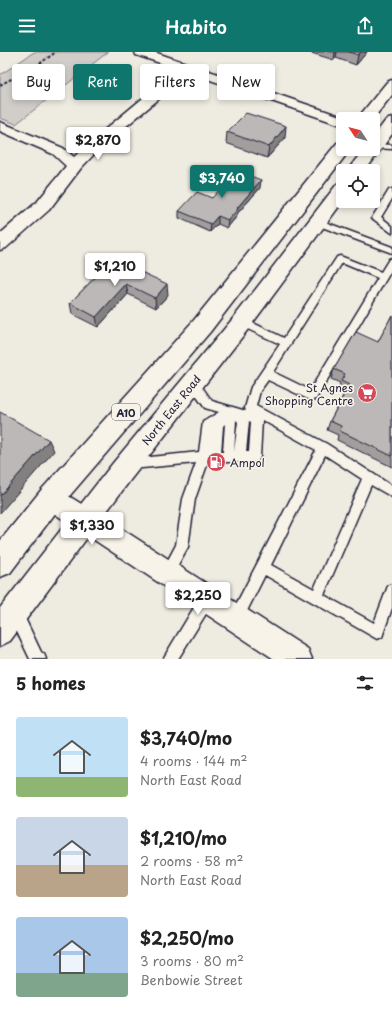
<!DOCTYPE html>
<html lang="en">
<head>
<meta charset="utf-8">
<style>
  body { margin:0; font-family:"Playpen Sans",sans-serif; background:#f2f2f2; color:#222; height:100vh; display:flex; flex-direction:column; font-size:15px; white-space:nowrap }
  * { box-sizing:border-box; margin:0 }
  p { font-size:13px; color:#767676 }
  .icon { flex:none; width:22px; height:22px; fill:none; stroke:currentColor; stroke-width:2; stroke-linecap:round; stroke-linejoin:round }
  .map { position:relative; height:607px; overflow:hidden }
  .side { display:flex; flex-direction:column; background:#fff; flex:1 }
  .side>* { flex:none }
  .banner { position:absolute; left:12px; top:12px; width:368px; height:36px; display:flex; gap:8px }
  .needle { width:26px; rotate:306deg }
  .controls { position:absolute; left:336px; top:60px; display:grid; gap:8px }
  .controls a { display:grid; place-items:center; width:44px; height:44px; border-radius:4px; background:#fff; box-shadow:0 2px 6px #0003; font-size:20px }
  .price { position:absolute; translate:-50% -34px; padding:0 9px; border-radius:4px; background:#fff; color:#222; font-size:13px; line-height:26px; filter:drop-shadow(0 1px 2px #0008) }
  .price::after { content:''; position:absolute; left:50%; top:24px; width:12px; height:9px; margin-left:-6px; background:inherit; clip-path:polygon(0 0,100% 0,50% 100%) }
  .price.selected { background:#0f766e; color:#fff }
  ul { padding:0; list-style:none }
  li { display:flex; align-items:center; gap:12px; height:100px; padding:0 16px }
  li span { display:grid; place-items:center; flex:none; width:112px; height:80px; border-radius:4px; color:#555 }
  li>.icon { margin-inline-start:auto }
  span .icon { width:48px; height:48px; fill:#fffc; stroke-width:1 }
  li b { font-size:17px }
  h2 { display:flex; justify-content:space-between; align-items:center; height:48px; padding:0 16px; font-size:17px }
  .pill { padding:0 14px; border-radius:4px; background:#fff; box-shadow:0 2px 6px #0003; font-size:14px; line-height:36px }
  .pill.selected { background:#0f766e; color:#fff }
  header { display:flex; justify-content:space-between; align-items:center; height:52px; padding:0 16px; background:#0f766e; color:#fff; font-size:18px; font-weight:600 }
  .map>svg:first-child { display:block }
  .green { fill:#d1cdc9; stroke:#7a7882 }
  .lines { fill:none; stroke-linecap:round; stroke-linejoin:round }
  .service-casing { stroke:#22223b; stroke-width:3 }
  .minor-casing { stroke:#22223b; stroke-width:3 }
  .primary-casing { stroke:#22223b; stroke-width:3 }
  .path { stroke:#22223b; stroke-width:2; stroke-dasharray:3 2; stroke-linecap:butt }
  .service { fill:#f7f3e8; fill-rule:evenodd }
  .minor { fill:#f7f3e8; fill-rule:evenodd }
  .primary { fill:#f7f3e8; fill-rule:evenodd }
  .wall { fill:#a19e9d; stroke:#22223b }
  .shaded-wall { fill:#838180; stroke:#22223b }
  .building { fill:#bbb8b7; stroke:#22223b }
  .labels { text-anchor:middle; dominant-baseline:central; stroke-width:3.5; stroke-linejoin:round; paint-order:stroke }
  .shield { fill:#f7f3e8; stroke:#62616f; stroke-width:1 }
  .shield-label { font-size:10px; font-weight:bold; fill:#22223b }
  .poi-label { font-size:11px; fill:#22223b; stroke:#f7f3e8; text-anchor:end }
  .street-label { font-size:11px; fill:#22223b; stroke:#f7f3e8 }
</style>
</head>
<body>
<header><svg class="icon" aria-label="menu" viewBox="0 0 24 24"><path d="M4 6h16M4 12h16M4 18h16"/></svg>Habito<svg class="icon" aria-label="share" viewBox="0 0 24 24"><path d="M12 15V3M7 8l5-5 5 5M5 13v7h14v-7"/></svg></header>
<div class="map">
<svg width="392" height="607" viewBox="0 0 392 607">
  <rect width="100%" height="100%" fill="#eeebe1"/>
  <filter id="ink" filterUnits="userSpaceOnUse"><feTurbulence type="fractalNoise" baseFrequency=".025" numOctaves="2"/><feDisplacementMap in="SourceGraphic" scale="8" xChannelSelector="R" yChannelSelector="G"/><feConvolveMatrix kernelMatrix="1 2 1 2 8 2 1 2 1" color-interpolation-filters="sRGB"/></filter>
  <g filter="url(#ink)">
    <path class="green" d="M34,0h74l-92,72 -16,-6v-43z"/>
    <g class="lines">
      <defs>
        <path id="service" d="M373,92l19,1v4l-19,-1z
          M392,137v10l-11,18 11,9v7l-20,-15 17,-28z
          M317,167l75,28v6l-78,-29 -1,-2z
          M340,204l41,16 8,-13 3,-1v11l-76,130 -4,1 -4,-1 -40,-19 -8,11 -4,15 71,38 65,42v11l-21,-12 -47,110 50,28 14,-37 4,-2v24l-10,29 -5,2 -112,-64 -24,48 -5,2 -5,-2 -2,-5 87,-168 -54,-30 -2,37 -2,4 -4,1h-46l-13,37 -7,48 -17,30 -4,2 -4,-2 -2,-4 15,-28 7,-46 13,-36 -65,6 -4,-1 -2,-4 2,-4 4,-1 68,-7 4,-30 16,-10 -14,-4 -16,-22 -1,-3 1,-3 4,-1 4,1 15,21 34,10 -1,-3 6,-21 29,-43 -41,-19 -2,-3 2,-3h6l39,19 53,-81zM342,211l36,15 -68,112 -37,-18zM236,368l2,2 -4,30zM249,369l2,1 -2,30h-3zM225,372l-2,28h-2l2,-26zM325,403l37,24 -48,110 -43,-24z
          M207,541l5,1 1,5 -1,5 -34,55h-15l39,-65z
          M16,556l5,2 20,42 3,2 2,5h-16l-21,-44 2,-5z"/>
        <path id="minor" d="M135,0h19l195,67h-6v6l-5,-1 -148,-51 -90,75 -19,20 -32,42 -43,38 -6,2v-16l37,-32 29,-36 -13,-12 -53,-23v-9l63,26 11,9 16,-15 88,-73 -42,-14z
          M51,435l8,3 69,43 180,116 4,10h-38l-231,-153 -4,-8 4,-8z"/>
        <path id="primary" d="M392,28v15l-19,24h-16l30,-37z
          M392,66v16l-27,37h-18l17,-22h9v-12l13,-17z
          M343,90v7h7l-1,2 -139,181 -150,175 -50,66 -10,4v-36l42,-52 152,-169 143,-177z
          M343,130v19l-94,127 -118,151 -121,162 -10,5v-38l113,-145 122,-147 102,-132z"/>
      </defs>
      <use href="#service" class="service-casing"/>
      <use href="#minor" class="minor-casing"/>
      <use href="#primary" class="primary-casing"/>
      <path class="path" d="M0,33l39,-21 17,-12"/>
      <use href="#service" class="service"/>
      <use href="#minor" class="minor"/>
      <use href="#primary" class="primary"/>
    </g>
    <path class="wall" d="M299,0h68l-11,13 -20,-7 -2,2 -26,-8z
      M227,80l58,6 -18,20 -41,-15z
      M260,136l-23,26v2l-10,12 -9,-4 -8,8 -31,-14v-7l33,-13z
      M113,207l55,36 -12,13 -28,-14 -30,33 -26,-13 -2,-11z
      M392,263v152l-55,-27 1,-5 -11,-5 3,-9 14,-27 -6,-3 2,-8 -9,-4 3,-10 44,-27z"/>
    <path class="shaded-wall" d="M335,0h2l-1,6 -2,2z
      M361,0h6l-11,13 2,-10z
      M286,74l-1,12 -18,20 2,-11z
      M261,128l-1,8 -23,26v2l-10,12 1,-8 9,-12z
      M218,164v8l-8,8 1,-8z
      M126,232l2,10 -30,33 -2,-10z
      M167,232l1,11 -12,13 -1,-10z
      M49,388l5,11 -54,62v-17z"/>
    <path class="building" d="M349,0h12l-3,3z
      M246,61l40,13 -17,21 -42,-15z
      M237,119l24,9 -24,28 1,1 -10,11 -10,-4 -7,8 -32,-13 18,-19 15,6z
      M113,207l54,25 -12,14 -29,-14 -30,33 -26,-14z
      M392,263v141l-52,-25 1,-5 -11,-5 19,-36 -8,-4 4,-7 -11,-5 22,-37 22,10z
      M0,360l49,28 -49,56z"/>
  </g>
  <defs>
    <symbol id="supermarket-disc" viewBox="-11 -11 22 22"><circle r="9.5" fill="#d1495b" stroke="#f7f3e8"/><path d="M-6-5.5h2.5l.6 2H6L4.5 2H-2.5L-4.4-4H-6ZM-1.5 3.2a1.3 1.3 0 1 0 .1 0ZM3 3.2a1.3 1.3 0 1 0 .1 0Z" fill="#fff"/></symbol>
    <symbol id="fuel-disc" viewBox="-11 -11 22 22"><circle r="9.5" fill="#d1495b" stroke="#f7f3e8"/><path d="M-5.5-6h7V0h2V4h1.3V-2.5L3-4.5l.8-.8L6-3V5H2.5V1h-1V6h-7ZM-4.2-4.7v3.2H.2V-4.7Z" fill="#fff"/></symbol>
  </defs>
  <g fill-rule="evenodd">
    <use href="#supermarket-disc" x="356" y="330" width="22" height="22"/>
    <use href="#fuel-disc" x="205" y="399" width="22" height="22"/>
  </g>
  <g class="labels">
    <rect class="shield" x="112" y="352" width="28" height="16" rx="3"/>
    <g class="shield-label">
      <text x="126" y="360">A10</text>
    </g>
    <g class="poi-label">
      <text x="353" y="335">St Agnes<tspan x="353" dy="13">Shopping Centre</tspan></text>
      <text x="230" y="410" text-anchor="start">Ampol</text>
    </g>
    <g class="street-label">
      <text transform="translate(171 358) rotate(-51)">North East Road</text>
    </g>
  </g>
</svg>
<div class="controls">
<a><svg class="needle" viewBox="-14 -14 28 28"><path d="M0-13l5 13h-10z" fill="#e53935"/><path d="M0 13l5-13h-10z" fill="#767676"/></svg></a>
<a><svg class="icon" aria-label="locate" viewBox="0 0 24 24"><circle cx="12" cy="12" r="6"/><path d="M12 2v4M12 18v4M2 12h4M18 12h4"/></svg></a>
</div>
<b class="price" style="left:98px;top:109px">$2,870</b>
<b class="price selected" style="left:222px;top:147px">$3,740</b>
<b class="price" style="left:115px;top:235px">$1,210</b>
<b class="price" style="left:92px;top:494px">$1,330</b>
<b class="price" style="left:198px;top:564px">$2,250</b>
<div class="banner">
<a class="pill">Buy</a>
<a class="pill selected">Rent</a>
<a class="pill">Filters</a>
<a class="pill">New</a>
</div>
</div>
<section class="side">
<h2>5 homes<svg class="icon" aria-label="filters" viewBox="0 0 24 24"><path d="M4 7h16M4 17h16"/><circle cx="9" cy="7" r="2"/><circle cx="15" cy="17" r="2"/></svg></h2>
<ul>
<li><span style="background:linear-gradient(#bfe0f5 75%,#8fb573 0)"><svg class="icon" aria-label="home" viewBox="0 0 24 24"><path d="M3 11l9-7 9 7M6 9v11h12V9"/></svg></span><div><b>$3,740/mo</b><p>4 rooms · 144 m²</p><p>North East Road</p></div></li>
<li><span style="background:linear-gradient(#c9d6e8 60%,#b9a48a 0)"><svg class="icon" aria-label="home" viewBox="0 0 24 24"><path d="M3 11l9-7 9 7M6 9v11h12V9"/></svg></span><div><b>$1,210/mo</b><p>2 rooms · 58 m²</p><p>North East Road</p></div></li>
<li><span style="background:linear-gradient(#a9c7e8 70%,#7fa58c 0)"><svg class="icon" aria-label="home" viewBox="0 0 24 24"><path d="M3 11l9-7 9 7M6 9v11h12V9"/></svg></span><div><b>$2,250/mo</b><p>3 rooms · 80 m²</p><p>Benbowie Street</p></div></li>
</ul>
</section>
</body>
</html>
